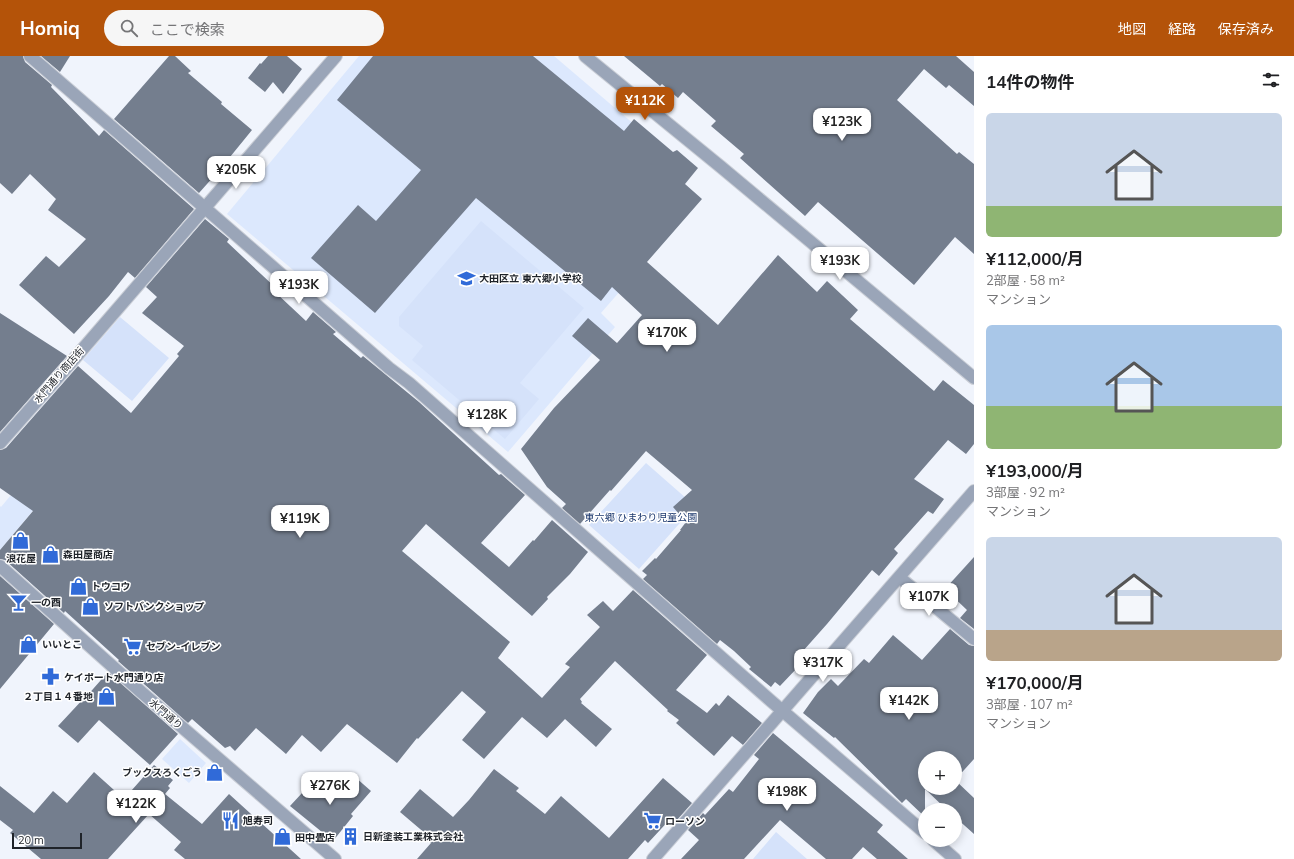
<!DOCTYPE html>
<html lang="ja">
<head>
<meta charset="utf-8">
<style>
  body { margin:0; font-family:Mulish,"Noto Sans JP",sans-serif; background:#f6f6f6; color:#202124; height:100vh; display:flex; flex-direction:column; font-size:15px; white-space:nowrap }
  * { box-sizing:border-box; margin:0 }
  p { font-size:13px; color:#757577 }
  .icon { flex:none; width:22px; height:22px; fill:none; stroke:currentColor; stroke-width:2; stroke-linecap:round; stroke-linejoin:round }
  .map { position:relative; flex:1; overflow:hidden }
  .details { display:flex; flex-direction:column; background:#fff; width:320px }
  .details>* { flex:none }
  .fabs { position:absolute; left:918px; top:695px; display:grid; gap:8px }
  .fabs a { display:grid; place-items:center; width:44px; height:44px; border-radius:50%; background:#fff; box-shadow:0 2px 10px #0003; font-size:20px }
  .scale { position:absolute; left:12px; bottom:10px; width:70px; box-sizing:border-box; padding-left:4px; border:2px solid #1f2329; border-top:0; font-size:11px; line-height:14px; white-space:nowrap; color:#1f2329; -webkit-text-stroke:3px #fff; paint-order:stroke }
  .price { position:absolute; translate:-50% -34px; padding:0 9px; border-radius:8px; background:#fff; color:#222; font-size:13px; line-height:26px; filter:drop-shadow(0 1px 2px #0008) }
  .price::after { content:''; position:absolute; left:50%; top:24px; width:12px; height:9px; margin-left:-6px; background:inherit; clip-path:polygon(0 0,100% 0,50% 100%) }
  .price.active { background:#b45309; color:#fff }
  ul { padding:0; list-style:none }
  li { display:grid; align-content:center; gap:8px; height:212px; padding:0 12px }
  li span { display:grid; place-items:center; height:124px; border-radius:6px; color:#555 }
  li>.icon { margin-inline-start:auto }
  span .icon { width:72px; height:72px; fill:#fffc; stroke-width:1 }
  li b { font-size:17px }
  h2 { display:flex; justify-content:space-between; align-items:center; height:48px; padding:0 12px; font-size:17px }
  header { display:flex; align-items:center; gap:24px; box-sizing:border-box; height:56px; padding:0 20px; background:#b45309; color:#fff }
  header strong { font-size:19px }
  nav { display:flex; gap:22px; margin-inline-start:auto; font-size:14px }
  .search { width:280px; height:36px; background:#f6f6f6; display:flex; align-items:center; gap:10px; box-sizing:border-box; padding:0 14px; border-radius:22px; color:#757577; font-size:15px }
  main { display:flex; flex:1; min-height:0 }
  .map>svg:first-child { display:block }
  .built { fill:#dce8fd }
  .green { fill:#d5e2fa }
  .building { fill:#747e8e; fill-rule:evenodd }
  .lines { fill:none; stroke-linecap:round; stroke-linejoin:round }
  .street-casing { stroke:#caced6; stroke-width:14 }
  .street { stroke:#9aa5b8; stroke-width:12 }
  .labels { text-anchor:middle; dominant-baseline:central; stroke-width:3; stroke-linejoin:round; paint-order:stroke }
  .poi-label { font-size:10px; font-weight:bold; fill:#1f2329; stroke:#fff; text-anchor:start }
  .street-label { font-size:10px; fill:#1f2329; stroke:#fff }
  .park-label { font-size:10px; fill:#1d396e; stroke:#fff }
</style>
</head>
<body>
<header>
<strong>Homiq</strong>
<div class="search"><svg class="icon" aria-label="search" viewBox="0 0 24 24"><circle cx="10" cy="10" r="6"/><path d="M15 15l6 6"/></svg>ここで検索</div>
<nav><a>地図</a><a>経路</a><a>保存済み</a></nav>
</header>
<main>
<div class="map">
<svg width="974" height="803" viewBox="0 0 974 803">
  <rect width="100%" height="100%" fill="#f0f4fc"/>
  <path class="built" d="M359,0h195l81,69 27,118 -61,70 14,14 -107,125 -281,-238z
    M16,433l20,18 -36,43v-44l1,1z
    M180,683l26,24 -17,20 -27,-24z"/>
  <path class="green" d="M481,165l103,87 -64,75 19,16 -34,40 -93,-79 11,-14 -24,-20v-9z
    M120,261l49,41 -37,43 -49,-41z
    M646,407l49,43 -56,63 -50,-44z
    M776,776l31,27h-54z"/>
  <path class="building" d="M0,0h23l2,6 27,23 -1,2 48,49 5,-6 90,79 -59,69 -7,-6 -19,24 -35,38 -55,-49 27,-29 13,11 27,-28 -38,-29 8,-11 -26,-25 -18,20 -12,-11z
    M41,0h29l-10,16z
    M169,0h6l16,15 -3,2 34,29 -1,2 31,26 -22,27h1l-32,36 -85,-74z
    M268,0h19l15,13 -19,25 -10,-12 -8,10 -17,-14 12,-15 1,1z
    M373,0h160l91,75 10,-12 39,33 4,-2 21,18 -13,16 17,15 -55,63 71,63 60,-70 39,37 10,-11 31,29 -8,9 84,72 9,-11 31,25v39l-8,10 -18,-14 -34,39 30,20 -11,15 -5,-3 -34,38 4,4 -19,23 -7,-6 -45,54 -24,27 2,2 -10,11 3,3 -18,19 -5,-4 -4,5 -22,-18 2,-2 -17,-16 -14,-11 -3,4 -74,-65 4,-4 -5,-4 13,-13 1,1 25,-29h-1l6,-8 -13,-15 19,-17 -46,-39 -35,40 -1,-1 -30,34 -18,-16 4,-4 -19,-17 -26,-38 33,-41 46,-48 -28,-24 16,-18 29,25 25,-28 -30,-28 -11,14 -125,-103 -101,115 -64,-55 47,-53 18,16 45,-51 -84,-70z
    M624,0h332l18,16v34l-25,-21 -3,3 -22,-19 -27,31 60,54 2,-2 15,12v90l-19,-17 -41,48 -96,-83 -13,14 -65,-58 4,-4 -33,-28 5,-5 -33,-29 -5,6 -16,-14 -2,2z
    M205,163l24,20 -2,3 50,47 -2,3 31,29 7,-9 23,20 -3,2 28,24 2,-2 56,46 80,73 2,-1 24,21 -44,48 28,24 24,-27 1,1 18,-21 36,32 -18,22 -23,23 1,2 -16,17 -106,-92 -24,27 108,91 -12,16 44,40 28,-31 -5,-3 35,-37 -13,-12 16,-14 10,10 20,-21 74,65 -31,35 31,23 9,-10 3,3 9,-11 34,28 -19,22 -11,-9 -18,20 -38,-33 3,-3 -12,-9 1,-1 -53,-49 -35,38 2,3 -1,1 31,26 -16,18 -31,-28 -18,19 -25,-21 -38,42 -22,-19 24,-28 -24,-21 -44,48 -1,-1 -20,25 -50,-39 -26,28 -19,-17 -16,19 -30,-26 -21,23 -5,-5 -5,2 -33,-29 -4,4 -70,-62 1,-1 -54,-49 -1,2 -59,-53 -5,-1v-9l33,-39 -33,-23v-38l6,-2 72,-82 53,47 48,-57 -2,-2 7,-8 -42,-33 15,-16 -11,-10z
    M0,257l67,43 -67,76z
    M974,501v72l-14,-11 7,-8 -22,-21z
    M0,520l54,48 -54,65z
    M950,573l19,16 5,1v113l-19,21 19,18v36l-19,-17v-7h-8l-22,-21v28l-19,-18 -4,4 -67,-66 -1,1 -31,-25 15,-21 13,-13 7,7 26,-27 5,4 24,-28 29,25zM925,702h30v30h-30z
    M108,616l70,62 -28,31 -51,-45 -21,23 -20,-17 27,-29h1z
    M773,677l110,92 -6,7 31,27h-31l-14,-12 -11,12h-26l-46,-39 -36,39h-63l18,-19 -11,-10 15,-17 2,2 24,-26 4,3 26,-33 -5,-4z
    M154,709l19,15 -5,6 2,2 -5,6 37,30 27,-30 72,65h-116l-11,-9 7,-8 -32,-28 -41,45h-67l-31,-26 3,-3 -13,-10v-34l34,27 19,-22 14,12 27,-31 30,27z
    M494,713l25,19 -3,3 29,23 16,-18 48,42 54,-60 29,25 -15,17 -4,-4 -25,27 -3,-3 -17,19h-211l14,-16 -1,-1 3,-2 -33,-28 20,-23 33,28 16,-17z
    M355,721l16,14 -20,23 2,2 -20,25 -43,-35 25,-27 18,17 10,-11 2,2z"/>
  <g class="lines">
    <defs>
      <path id="street" d="M30,0l359,312 20,15 362,318 154,132
        M585,0l136,111 253,211
        M0,387l75,-85 261,-302
        M0,510l140,125 195,168
        M899,521l75,62
        M933,784l22,19
        M653,803l321,-368"/>
    </defs>
    <use href="#street" class="street-casing"/>
    <use href="#street" class="street"/>
  </g>
  <defs>
    <symbol id="school-bare" viewBox="-9 -9 18 18"><path d="M0-5L7-2L0 1L-7-2ZM-4 1L0 2.5L4 1V4Q0 6-4 4Z" fill="#306ad8" stroke="#fff" stroke-width="2.5" paint-order="stroke"/></symbol>
    <symbol id="shop-bare" viewBox="-9 -9 18 18"><path d="M-5-2.5h2.3a2.7 3.5 0 0 1 5.4 0H5L5.5 6h-11ZM-1.5-2.5h3a1.5 2.3 0 0 0-3 0Z" fill="#306ad8" stroke="#fff" stroke-width="2.5" paint-order="stroke"/></symbol>
    <symbol id="bar-bare" viewBox="-9 -9 18 18"><path d="M-6-5H6L.8 .8V4.5H3.5V6h-7V4.5H-.8V.8Z" fill="#306ad8" stroke="#fff" stroke-width="2.5" paint-order="stroke"/></symbol>
    <symbol id="supermarket-bare" viewBox="-9 -9 18 18"><path d="M-6-5.5h2.5l.6 2H6L4.5 2H-2.5L-4.4-4H-6ZM-1.5 3.2a1.3 1.3 0 1 0 .1 0ZM3 3.2a1.3 1.3 0 1 0 .1 0Z" fill="#306ad8" stroke="#fff" stroke-width="2.5" paint-order="stroke"/></symbol>
    <symbol id="pharmacy-bare" viewBox="-9 -9 18 18"><path d="M-2-6h4v4h4v4h-4v4h-4v-4h-4v-4h4Z" fill="#306ad8" stroke="#fff" stroke-width="2.5" paint-order="stroke"/></symbol>
    <symbol id="restaurant-bare" viewBox="-9 -9 18 18"><path d="M-5-6h1v4h1v-4h1v4h1v-4h1v5L-1.5 .5V6h-2V.5L-5-1ZM5-6V6H3V1.5H1.5Q1.5-4 5-6Z" fill="#306ad8" stroke="#fff" stroke-width="2.5" paint-order="stroke"/></symbol>
    <symbol id="building-bare" viewBox="-9 -9 18 18"><path d="M-4-6H4V6H1V3H-1V6H-4ZM-2.5-4.3h1.7v1.8h-1.7ZM.8-4.3h1.7v1.8H.8ZM-2.5-1h1.7V.8h-1.7ZM.8-1h1.7V.8H.8Z" fill="#306ad8" stroke="#fff" stroke-width="2.5" paint-order="stroke"/></symbol>
  </defs>
  <g fill-rule="evenodd">
    <use href="#school-bare" x="454" y="210" width="25" height="25"/>
    <use href="#shop-bare" x="8" y="472" width="25" height="25"/>
    <use href="#shop-bare" x="38" y="486" width="25" height="25"/>
    <use href="#shop-bare" x="66" y="518" width="25" height="25"/>
    <use href="#bar-bare" x="6" y="534" width="25" height="25"/>
    <use href="#shop-bare" x="78" y="538" width="25" height="25"/>
    <use href="#shop-bare" x="16" y="576" width="25" height="25"/>
    <use href="#supermarket-bare" x="120" y="578" width="25" height="25"/>
    <use href="#pharmacy-bare" x="38" y="608" width="25" height="25"/>
    <use href="#shop-bare" x="94" y="628" width="25" height="25"/>
    <use href="#shop-bare" x="202" y="704" width="25" height="25"/>
    <use href="#restaurant-bare" x="218" y="752" width="25" height="25"/>
    <use href="#supermarket-bare" x="640" y="752" width="25" height="25"/>
    <use href="#building-bare" x="338" y="768" width="25" height="25"/>
    <use href="#shop-bare" x="270" y="768" width="25" height="25"/>
  </g>
  <g class="labels">
    <g class="poi-label">
      <text x="479" y="222">大田区立 東六郷小学校</text>
      <text x="63" y="498">森田屋商店</text>
      <text x="21" y="502" text-anchor="middle">浪花屋</text>
      <text x="91" y="530">トウコウ</text>
      <text x="31" y="546">一の酉</text>
      <text x="104" y="550">ソフトバンクショップ</text>
      <text x="42" y="588">いいとこ</text>
      <text x="146" y="590">セブン-イレブン</text>
      <text x="64" y="621">ケイポート水門通り店</text>
      <text x="93" y="640" text-anchor="end">２丁目１４番地</text>
      <text x="202" y="716" text-anchor="end">ブックスろくごう</text>
      <text x="243" y="764">旭寿司</text>
      <text x="665" y="765">ローソン</text>
      <text x="363" y="780">日新塗装工業株式会社</text>
      <text x="295" y="781">田中畳店</text>
    </g>
    <g class="street-label">
      <text transform="translate(59 319) rotate(-49)">水門通り商店街</text>
      <text transform="translate(166 658) rotate(41)">水門通り</text>
    </g>
    <g class="park-label">
      <text x="641" y="461">東六郷 ひまわり児童公園</text>
    </g>
  </g>
</svg>
<div class="fabs">
<a>+</a>
<a>−</a>
</div>
<div class="scale">20 m</div>
<b class="price active" style="left:645px;top:65px">¥112K</b>
<b class="price" style="left:842px;top:86px">¥123K</b>
<b class="price" style="left:236px;top:134px">¥205K</b>
<b class="price" style="left:840px;top:225px">¥193K</b>
<b class="price" style="left:299px;top:249px">¥193K</b>
<b class="price" style="left:667px;top:297px">¥170K</b>
<b class="price" style="left:487px;top:379px">¥128K</b>
<b class="price" style="left:300px;top:483px">¥119K</b>
<b class="price" style="left:929px;top:561px">¥107K</b>
<b class="price" style="left:823px;top:627px">¥317K</b>
<b class="price" style="left:909px;top:665px">¥142K</b>
<b class="price" style="left:330px;top:750px">¥276K</b>
<b class="price" style="left:787px;top:756px">¥198K</b>
<b class="price" style="left:136px;top:768px">¥122K</b>
</div>
<section class="details">
<h2>14件の物件<svg class="icon" aria-label="filters" viewBox="0 0 24 24"><path d="M4 7h16M4 17h16"/><circle cx="9" cy="7" r="2"/><circle cx="15" cy="17" r="2"/></svg></h2>
<ul>
<li><span style="background:linear-gradient(#c9d6e8 75%,#8fb573 0)"><svg class="icon" aria-label="home" viewBox="0 0 24 24"><path d="M3 11l9-7 9 7M6 9v11h12V9"/></svg></span><div><b>¥112,000/月</b><p>2部屋 · 58 m²</p><p>マンション</p></div></li>
<li><span style="background:linear-gradient(#a9c7e8 65%,#8fb573 0)"><svg class="icon" aria-label="home" viewBox="0 0 24 24"><path d="M3 11l9-7 9 7M6 9v11h12V9"/></svg></span><div><b>¥193,000/月</b><p>3部屋 · 92 m²</p><p>マンション</p></div></li>
<li><span style="background:linear-gradient(#c9d6e8 75%,#b9a48a 0)"><svg class="icon" aria-label="home" viewBox="0 0 24 24"><path d="M3 11l9-7 9 7M6 9v11h12V9"/></svg></span><div><b>¥170,000/月</b><p>3部屋 · 107 m²</p><p>マンション</p></div></li>
</ul>
</section>
</main>
</body>
</html>
